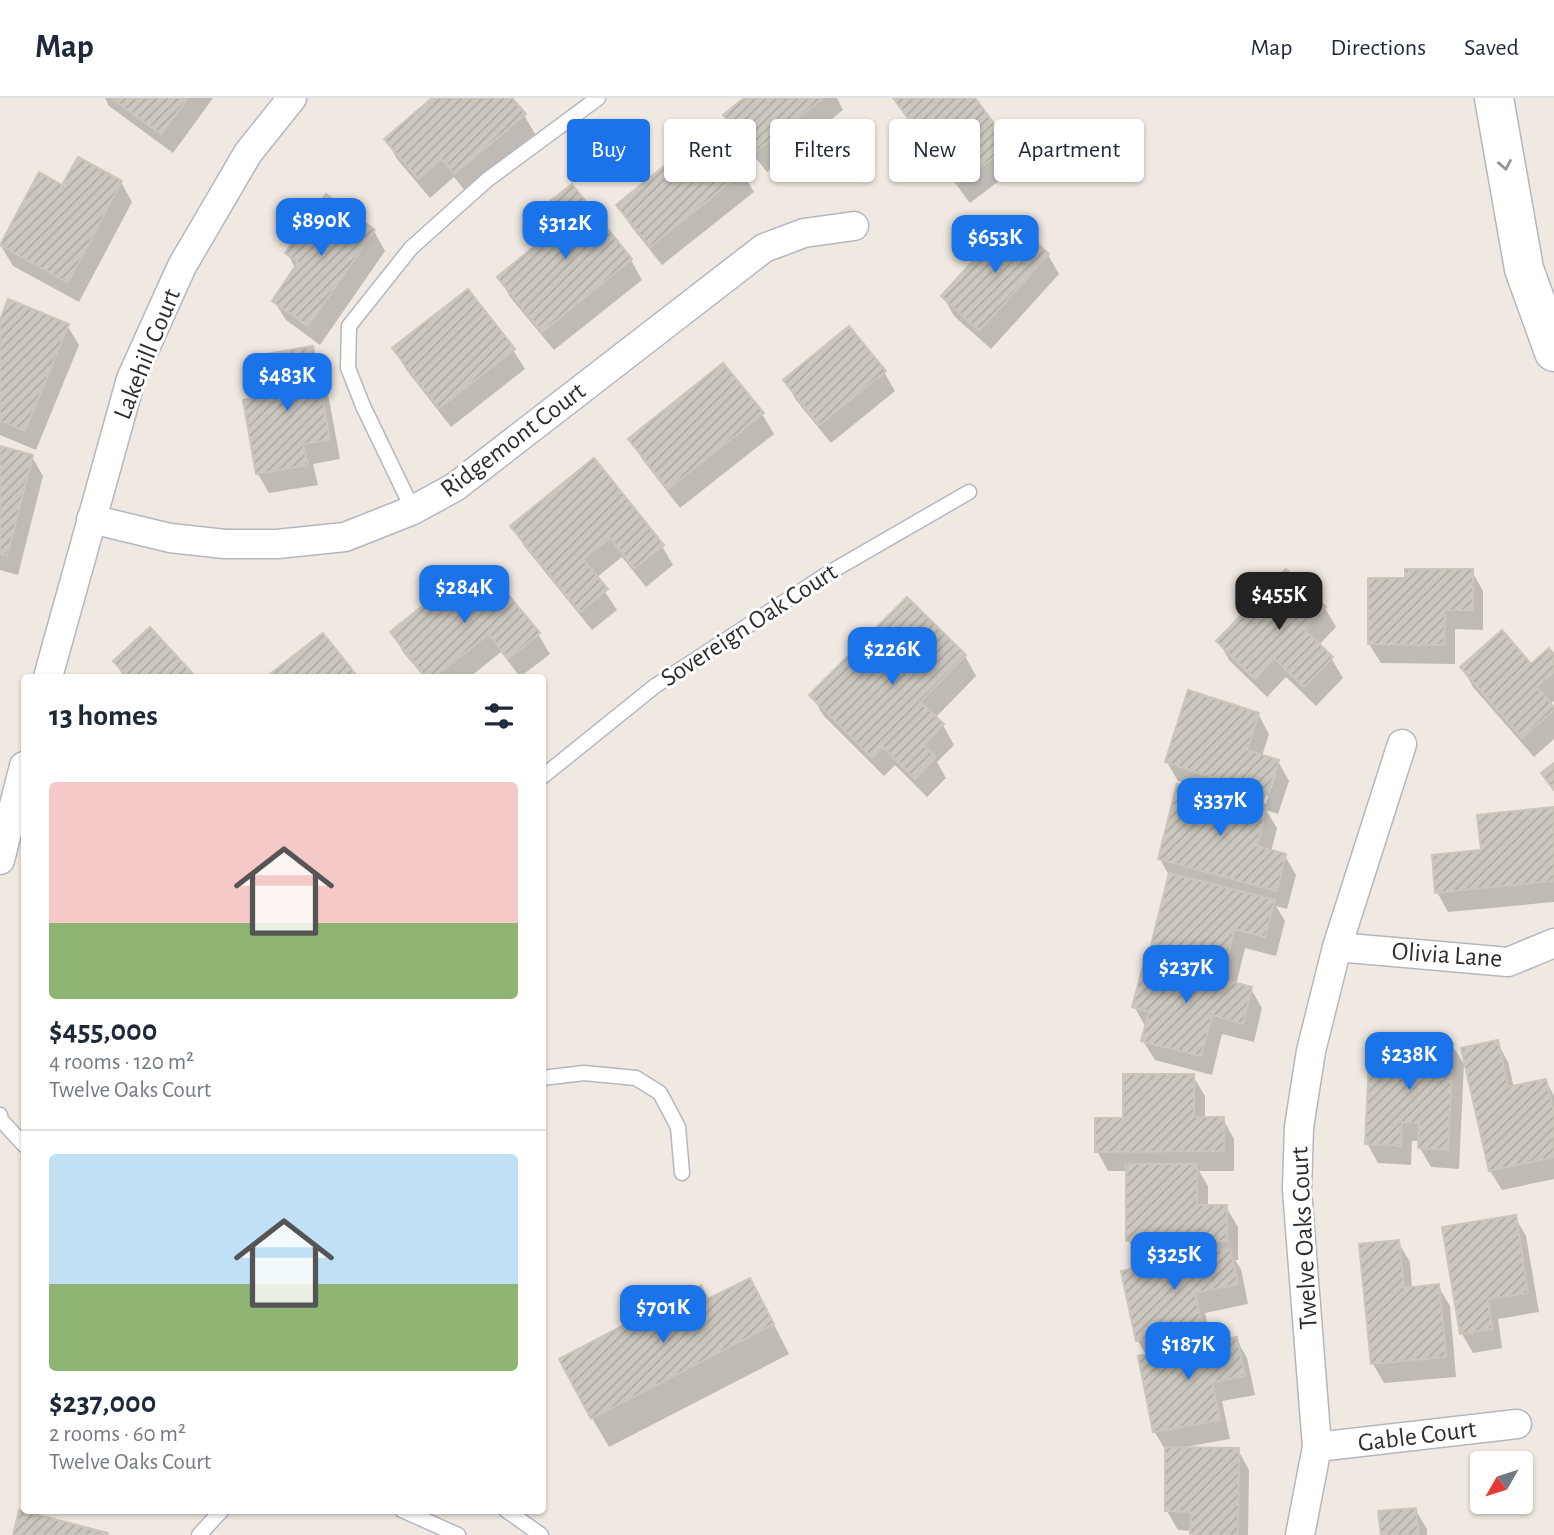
<!DOCTYPE html>
<html lang="en">
<head>
<meta charset="utf-8">
<style>
  body { margin:0; font-family:"Alegreya Sans",sans-serif; background:#f6f6f7; color:#1f2937; height:100vh; display:flex; flex-direction:column; font-size:26px; white-space:nowrap }
  * { box-sizing:border-box; margin:0 }
  p { font-size:23px; color:#747a83 }
  .icon { flex:none; width:38px; height:38px; fill:none; stroke:currentColor; stroke-width:2; stroke-linecap:round; stroke-linejoin:round }
  .map { position:relative; flex:1; overflow:hidden }
  .sheet { position:absolute; left:21px; top:576px; width:525px; height:840px; display:flex; flex-direction:column; background:#fff; border-radius:7px; box-shadow:0 2px 5px #0004 }
  .sheet>* { flex:none }
  .guide { position:absolute; left:567px; top:21px; width:665px; height:63px; display:flex; gap:14px }
  .needle { width:46px; rotate:231deg }
  .fabs { position:absolute; left:1470px; top:1353px; display:grid; gap:14px }
  .fabs a { display:grid; place-items:center; width:63px; height:63px; border-radius:7px; background:#fff; box-shadow:0 2px 5px #0004; font-size:35px }
  .price { position:absolute; translate:-50% -60px; padding:0 16px; border-radius:14px; background:#1a73e8; color:#fff; font-size:23px; line-height:46px; filter:drop-shadow(0 2px 4px #0008) }
  .price::after { content:''; position:absolute; left:50%; top:42px; width:21px; height:16px; margin-left:-10px; background:inherit; clip-path:polygon(0 0,100% 0,50% 100%) }
  .price.on { background:#222; color:#fff }
  ul { padding:0; list-style:none }
  li { display:grid; align-content:center; gap:14px; height:371px; padding:0 28px }
  li+li { border-top:2px solid #e0e1e3 }
  li span { display:grid; place-items:center; height:217px; border-radius:7px; color:#555 }
  li>.icon { margin-inline-start:auto }
  span .icon { width:126px; height:126px; fill:#fffc; stroke-width:1 }
  li b { font-size:30px }
  h2 { display:flex; justify-content:space-between; align-items:center; height:84px; padding:0 28px; font-size:30px }
  .chip { padding:0 24px; border-radius:7px; background:#fff; box-shadow:0 2px 5px #0004; font-size:24px; line-height:63px }
  .chip.on { background:#1a73e8; color:#fff }
  header { display:flex; align-items:center; gap:42px; box-sizing:border-box; height:98px; padding:0 35px; background:#fff; border-bottom:2px solid #e0e1e3 }
  header strong { font-size:33px }
  nav { display:flex; gap:38px; margin-inline-start:auto; font-size:24px }
  .map>svg:first-child { display:block }
  .shadow { fill:#0003; fill-rule:evenodd }
  .building { fill:url(#building-hatch); stroke:#cbc5ba; stroke-width:2 }
  .lines { fill:none; stroke-linecap:round; stroke-linejoin:round }
  .service-casing { stroke:#b4b7c1; stroke-width:17 }
  .minor-casing { stroke:#b4b7c1; stroke-width:31 }
  .secondary-casing { stroke:#b4b7c1; stroke-width:41 }
  .service { stroke:#fff; stroke-width:14 }
  .minor { stroke:#fff; stroke-width:28 }
  .secondary { stroke:#fff; stroke-width:38 }
  .oneway { stroke:#969696 }
  .labels { text-anchor:middle; dominant-baseline:central; stroke-width:6; stroke-linejoin:round; paint-order:stroke }
  .street-label { font-size:26px; fill:#2e2e2e; stroke:#fff }
</style>
</head>
<body>
<header>
<strong>Map</strong>
<nav><a>Map</a><a>Directions</a><a>Saved</a></nav>
</header>
<div class="map">
<svg width="1554" height="1437" viewBox="0 0 1554 1437">
  <defs>
    <pattern id="building-hatch" width="6" height="6" patternUnits="userSpaceOnUse" patternTransform="scale(1.75)"><rect width="6" height="6" fill="#cbc7bf"/><path d="M-1 1l2-2M0 6l6-6M5 7l2-2" fill="none" stroke="#afaba4"/></pattern>
  </defs>
  <rect width="100%" height="100%" fill="#efe9e1"/>
  <path class="shadow" d="M105,0h108l-40,55 -64,-47z
    M435,0h75l14,17 11,19 -69,58 -12,-15 -24,21 -33,-39 -11,-20z
    M747,0h90l6,12 -76,62 -30,-37 -12,-20z
    M895,0h78l35,48 12,19 -50,38 -67,-90z
    M742,74l12,20 -92,73 -32,-40 -12,-20z
    M40,76l23,13 58,-5 11,20 -53,100 -66,-36 -12,-20z
    M572,88l59,74 11,20 -88,70 -44,-53 -11,-20 59,-47 -13,-22z
    M374,133l11,20 -65,94 -34,-25 -12,-19 22,-32 -9,-16z
    M1048,157l11,19 -68,75 -37,-33 -11,-20z
    M0,226l67,1 12,20 -43,105 -36,-15z
    M312,250l11,19 17,92 -27,5 5,21 -49,8 -11,-19 -13,-73 32,-6z
    M394,251l119,1 12,19 -74,58 -46,-59z
    M884,274l11,19 -64,52 -35,-43 -11,-20z
    M762,316l12,20 -94,74 -38,-49 -12,-20z
    M0,350l32,9 11,19 -25,99 -18,-5z
    M593,363l69,85 11,19 -27,22 -24,-30 -26,21 21,32 -25,20 -68,-84 -11,-20z
    M1472,473l11,20v39l-28,-1v35l-74,-1 -12,-19 37,-64z
    M453,503l85,33 12,20 -30,23 -19,-25 -31,25h-46l-21,-25 -11,-20z
    M1325,510l11,19 -18,19 13,12 12,20 -27,28 -30,-29 -19,20 -37,-36 -12,-20z
    M150,532l44,47h-70l-9,-15z
    M965,558l11,20 -41,42 8,7 11,20 -17,17 9,16 -19,19 -32,-32 -11,11 -61,-61 -11,-19z
    M1554,559v44l-4,3 4,5v30l-20,18 -61,-70 -11,-20 69,-1z
    M1258,616l11,20 -7,22 16,5 11,20 -11,33 -12,-4 11,18 -6,24 14,4 11,19 -9,34 -11,-3 9,15 -9,35 -31,-8 -9,37 15,4 11,19 -8,34 -32,-8 -10,41 -57,-15 -12,-19 2,-15 -11,-20 27,-41 -9,-17 18,-71 -10,-18 42,-70 -24,-8 -11,-19zM1273,676h3l-10,30 -3,-1z
    M1554,711v93l-106,10 -11,-20 46,-40z
    M1497,944l11,20 6,26 32,-7 8,15v83l-52,11 -12,-19z
    M1452,947l12,19 -5,105 -28,-2 -11,-19v-7h-8l-1,24 -33,-2 -11,-20z
    M1193,978l12,20v23h18l11,20v32h-35l9,15v21h18l12,20v33h-3l6,9 7,35 -43,9 7,30 24,-4 11,19 8,37 -33,6 8,38 -45,8 53,3 11,20 -1,65h-56v-4l-14,-1 -11,-19 -1,-60 -12,-20 -7,-75 -9,-15 -15,-69 51,-12h-35l-11,-20v-69h-20l-11,-20 28,-31z
    M1515,1119l11,19 13,76 -41,7 4,29 -29,5 -11,-19z
    M1398,1144l12,20 2,27 26,-3 12,20 6,71 -72,6 -11,-19z
    M708,1203l58,8 23,45 -180,93 -17,-29z
    M1415,1411l12,20v6h-44z"/>
  <path class="building" d="M111,0h77l-27,36z
    M432,0h80l14,16 -72,60 -12,-15 -24,20 -34,-40z
    M744,0h79l-69,55 -31,-38z
    M893,0h82l35,47 -52,39z
    M710,31l34,42 -94,76 -34,-42z
    M78,59l44,24 -54,102 -68,-38 39,-73 23,13z
    M572,86l60,75 -90,73 -45,-55 61,-50 -15,-20z
    M326,96l49,36 -67,96 -36,-25 26,-39 -13,-9z
    M1011,121l38,35 -70,77 -38,-35z
    M468,191l47,60 -76,59 -47,-60z
    M8,201l61,25 -44,107 -25,-10v-101z
    M849,228l37,45 -67,54 -36,-45z
    M313,248l17,94 -27,4 5,21 -52,9 -13,-74 32,-6 -8,-40z
    M723,265l41,50 -96,76 -40,-50z
    M0,348l33,9 -26,101 -7,-2z
    M594,360l70,87 -30,23 -24,-30 -27,21 25,30 -28,23 -70,-86z
    M1286,471l40,38 -22,22 29,28 -29,30 -30,-29 -19,21 -39,-38z
    M1405,471h68v41h-28l-1,35 -76,-1v-66h37z
    M488,472l52,63 -32,26 -19,-25 -55,43h-8l-36,-45 55,-44 8,10z
    M907,499l59,58 -46,47 24,22 -20,21 12,12 -21,22 -32,-32 -11,11 -63,-63z
    M150,529l46,50h-68l-15,-16z
    M1502,532l29,34 18,-16 5,6v18l-17,15 17,20v3l-32,28 -62,-71z
    M323,535l35,44h-92z
    M1188,592l71,23 -12,37 32,10 -11,35 -103,-33z
    M1554,665v27l-13,-17z
    M1177,686l90,23 -10,39 29,8 -9,37 -119,-32z
    M1554,709v74l-119,12 -3,-38 49,-5 -4,-35z
    M1169,775l106,27 -10,37 -31,-8 -9,39 -75,-19z
    M1145,861l107,28 -9,37 -31,-9 -11,41 -60,-15 8,-29 -17,-5z
    M1370,941l83,4 -5,107 -30,-2 1,-25 -17,-1 -1,24 -36,-2z
    M1498,942l10,47 38,-8 8,34v44l-65,14 -28,-123z
    M1123,976h71v43h30v34l-129,1v-34h28z
    M1126,1066h71v41h30v36h-101z
    M1516,1117l12,78 -40,6 4,30 -32,5 -18,-107z
    M1399,1142l5,48 35,-4 7,73 -75,7 -12,-120z
    M1230,1150l8,36 -43,9 8,34 -67,14 -15,-70z
    M750,1180l24,46 -183,95 -32,-60 142,-74 7,14z
    M1237,1239l8,39 -33,6 8,38 -67,12 -15,-76z
    M1165,1349l74,1 -1,87h-48l1,-23 -26,-1z
    M1416,1410l3,27h-38l-3,-24z
    M19,1412l89,23 -1,2h-94z"/>
  <g class="lines">
    <defs>
      <path id="service" d="M413,412l-50,-104 -15,-38 1,-42 62,-78 76,-68 111,-82
        M542,679l113,-91 172,-112 142,-82
        M542,980l42,-5 52,5 24,15 18,34 4,46
        M0,1017l1,5 23,25
        M402,1412l56,25
        M506,1412l35,25
        M199,1437l23,-25"/>
      <path id="minor" d="M91,421l79,19 55,6h52l68,-7 68,-27 42,-23 309,-239 40,-15 50,-7
        M48,579l83,-298 51,-113 66,-113 44,-55
        M0,762l24,-94
        M1337,849l171,15 46,-19
        M1317,1349l200,-23
        M1300,1437l17,-88 -20,-257 2,-63 12,-76 26,-104 65,-203"/>
      <path id="secondary" d="M1494,0l30,171 30,83"/>
    </defs>
    <use href="#service" class="service-casing"/>
    <use href="#minor" class="minor-casing"/>
    <use href="#secondary" class="secondary-casing"/>
    <use href="#service" class="service"/>
    <use href="#minor" class="minor"/>
    <use href="#secondary" class="secondary"/>
  </g>
  <defs><path id="oneway-chevron" d="M-2-3.5L2.5 0L-2 3.5" fill="none" stroke-width="1.6" stroke-linecap="round" stroke-linejoin="round" transform="scale(1.75)"/></defs>
  <use class="oneway" href="#oneway-chevron" transform="translate(1505 67) rotate(80)"/>
  <g class="labels">
    <g class="street-label">
      <text transform="translate(147 256) rotate(-68)">Lakehill Court</text>
      <text transform="translate(513 342) rotate(-37)">Ridgemont Court</text>
      <text transform="translate(749 527) rotate(-33)">Sovereign Oak Court</text>
      <text transform="translate(1447 857) rotate(4)">Olivia Lane</text>
      <text transform="translate(1304 1140) rotate(-93)">Twelve Oaks Court</text>
      <text transform="translate(1417 1338) rotate(-7)">Gable Court</text>
    </g>
  </g>
</svg>
<div class="fabs">
<a><svg class="needle" viewBox="-14 -14 28 28"><path d="M0-13l5 13h-10z" fill="#e53935"/><path d="M0 13l5-13h-10z" fill="#747a83"/></svg></a>
</div>
<b class="price" style="left:321px;top:160px">$890K</b>
<b class="price" style="left:565px;top:163px">$312K</b>
<b class="price" style="left:995px;top:177px">$653K</b>
<b class="price" style="left:287px;top:315px">$483K</b>
<b class="price" style="left:464px;top:527px">$284K</b>
<b class="price on" style="left:1279px;top:534px">$455K</b>
<b class="price" style="left:892px;top:589px">$226K</b>
<b class="price" style="left:1220px;top:740px">$337K</b>
<b class="price" style="left:1186px;top:907px">$237K</b>
<b class="price" style="left:1409px;top:994px">$238K</b>
<b class="price" style="left:1174px;top:1194px">$325K</b>
<b class="price" style="left:663px;top:1247px">$701K</b>
<b class="price" style="left:1188px;top:1284px">$187K</b>
<div class="guide">
<a class="chip on">Buy</a>
<a class="chip">Rent</a>
<a class="chip">Filters</a>
<a class="chip">New</a>
<a class="chip">Apartment</a>
</div>
<section class="sheet">
<h2>13 homes<svg class="icon" aria-label="filters" viewBox="0 0 24 24"><path d="M4 7h16M4 17h16"/><circle cx="9" cy="7" r="2"/><circle cx="15" cy="17" r="2"/></svg></h2>
<ul>
<li><span style="background:linear-gradient(#f6c9c9 65%,#8fb573 0)"><svg class="icon" aria-label="home" viewBox="0 0 24 24"><path d="M3 11l9-7 9 7M6 9v11h12V9"/></svg></span><div><b>$455,000</b><p>4 rooms · 120 m²</p><p>Twelve Oaks Court</p></div></li>
<li><span style="background:linear-gradient(#bfe0f5 60%,#8fb573 0)"><svg class="icon" aria-label="home" viewBox="0 0 24 24"><path d="M3 11l9-7 9 7M6 9v11h12V9"/></svg></span><div><b>$237,000</b><p>2 rooms · 60 m²</p><p>Twelve Oaks Court</p></div></li>
</ul>
</section>
</div>
</body>
</html>
